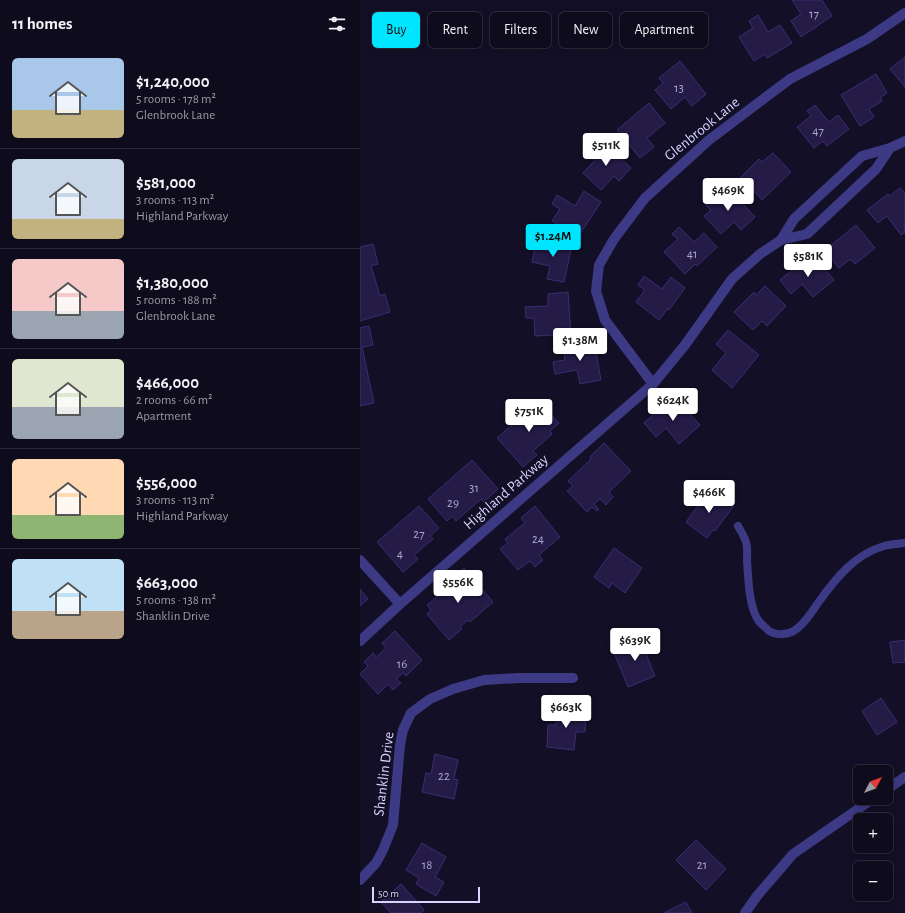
<!DOCTYPE html>
<html lang="en">
<head>
<meta charset="utf-8">
<style>
  body { margin:0; font-family:"Alegreya Sans",sans-serif; background:#171425; color:#f1f3f6; height:100vh; display:flex; flex-direction:column; font-size:15px; white-space:nowrap }
  * { box-sizing:border-box; margin:0 }
  p { font-size:13px; color:#9b9ba3 }
  .icon { flex:none; width:22px; height:22px; fill:none; stroke:currentColor; stroke-width:2; stroke-linecap:round; stroke-linejoin:round }
  .map { position:relative; flex:1; overflow:hidden }
  .side { display:flex; flex-direction:column; background:#0e0b1c; width:360px }
  .side>* { flex:none }
  .banner { position:absolute; left:12px; top:12px; width:380px; height:36px; display:flex; gap:8px }
  .needle { width:26px; rotate:49deg }
  .controls { position:absolute; left:493px; top:765px; display:grid; gap:8px }
  .controls a { display:grid; place-items:center; width:40px; height:40px; border-radius:6px; background:#0e0b1c; box-shadow:0 2px 10px #0003,0 0 0 1px #2e2b3b; font-size:20px }
  .scale { position:absolute; left:12px; bottom:10px; width:108px; box-sizing:border-box; padding-left:4px; border:2px solid #d9d4ff; border-top:0; font-size:11px; line-height:14px; white-space:nowrap; color:#d9d4ff; -webkit-text-stroke:3px #130f26; paint-order:stroke }
  .price { position:absolute; translate:-50% -34px; padding:0 9px; border-radius:4px; background:#fff; color:#222; font-size:13px; line-height:26px; filter:drop-shadow(0 1px 2px #0008) }
  .price::after { content:''; position:absolute; left:50%; top:24px; width:12px; height:9px; margin-left:-6px; background:inherit; clip-path:polygon(0 0,100% 0,50% 100%) }
  .price.selected { background:#00e5ff; color:#111 }
  ul { padding:0; list-style:none }
  li { display:flex; align-items:center; gap:12px; height:100px; padding:0 12px }
  li+li { border-top:1px solid #2e2b3b }
  li span { display:grid; place-items:center; flex:none; width:112px; height:80px; border-radius:6px; color:#555 }
  li>.icon { margin-inline-start:auto }
  span .icon { width:48px; height:48px; fill:#fffc; stroke-width:1 }
  li b { font-size:17px }
  h2 { display:flex; justify-content:space-between; align-items:center; height:48px; padding:0 12px; font-size:17px }
  .pill { padding:0 14px; border-radius:6px; background:#0e0b1c; box-shadow:0 2px 10px #0003,0 0 0 1px #2e2b3b; font-size:14px; line-height:36px }
  .pill.selected { background:#00e5ff; color:#111 }
  main { display:flex; flex:1; min-height:0 }
  .map>svg:first-child { display:block }
  .building { fill:#241b47; stroke:#3b2d73 }
  .lines { fill:none; stroke-linecap:round; stroke-linejoin:round }
  .lane { stroke:#3d3a85; stroke-width:8 }
  .street { stroke:#3d3a85; stroke-width:10 }
  .labels { text-anchor:middle; dominant-baseline:central; stroke-width:3; stroke-linejoin:round; paint-order:stroke }
  .number-label { font-size:13px; fill:#aca6d1 }
  .street-label { font-size:15px; fill:#d9d4ff; stroke:#130f26 }
</style>
</head>
<body>
<main>
<section class="side">
<h2>11 homes<svg class="icon" aria-label="filters" viewBox="0 0 24 24"><path d="M4 7h16M4 17h16"/><circle cx="9" cy="7" r="2"/><circle cx="15" cy="17" r="2"/></svg></h2>
<ul>
<li><span style="background:linear-gradient(#a9c7e8 65%,#c2b280 0)"><svg class="icon" aria-label="home" viewBox="0 0 24 24"><path d="M3 11l9-7 9 7M6 9v11h12V9"/></svg></span><div><b>$1,240,000</b><p>5 rooms · 178 m²</p><p>Glenbrook Lane</p></div></li>
<li><span style="background:linear-gradient(#c9d6e8 75%,#c2b280 0)"><svg class="icon" aria-label="home" viewBox="0 0 24 24"><path d="M3 11l9-7 9 7M6 9v11h12V9"/></svg></span><div><b>$581,000</b><p>3 rooms · 113 m²</p><p>Highland Parkway</p></div></li>
<li><span style="background:linear-gradient(#f6c9c9 65%,#9aa5b1 0)"><svg class="icon" aria-label="home" viewBox="0 0 24 24"><path d="M3 11l9-7 9 7M6 9v11h12V9"/></svg></span><div><b>$1,380,000</b><p>5 rooms · 188 m²</p><p>Glenbrook Lane</p></div></li>
<li><span style="background:linear-gradient(#dfe7d0 60%,#9aa5b1 0)"><svg class="icon" aria-label="home" viewBox="0 0 24 24"><path d="M3 11l9-7 9 7M6 9v11h12V9"/></svg></span><div><b>$466,000</b><p>2 rooms · 66 m²</p><p>Apartment</p></div></li>
<li><span style="background:linear-gradient(#ffd9b3 70%,#8fb573 0)"><svg class="icon" aria-label="home" viewBox="0 0 24 24"><path d="M3 11l9-7 9 7M6 9v11h12V9"/></svg></span><div><b>$556,000</b><p>3 rooms · 113 m²</p><p>Highland Parkway</p></div></li>
<li><span style="background:linear-gradient(#bfe0f5 65%,#b9a48a 0)"><svg class="icon" aria-label="home" viewBox="0 0 24 24"><path d="M3 11l9-7 9 7M6 9v11h12V9"/></svg></span><div><b>$663,000</b><p>5 rooms · 138 m²</p><p>Shanklin Drive</p></div></li>
</ul>
</section>
<div class="map">
<svg width="545" height="913" viewBox="0 0 545 913">
  <rect width="100%" height="100%" fill="#130f26"/>
  <path class="building" d="M432,0h30l10,16 -31,21 -10,-16 10,-7z
    M398,15l10,17 12,-7 12,18 -25,15 -2,-4 -11,7 -15,-24 14,-9 -4,-7z
    M545,57v30l-15,-18z
    M320,61l26,33 -14,12 -7,-9 -14,12 -16,-19 8,-7 -4,-5z
    M516,74l11,19 -7,5 2,3 -13,8 5,8 -14,9 -19,-31z
    M289,103l16,20 -18,15 7,9 -14,11 -23,-28z
    M455,105l14,17 9,-7 11,14 -22,17 -4,-5 -9,7 -17,-21 14,-11 -4,-5z
    M242,142l29,26 -12,13 -5,-5 -13,14 -18,-17 12,-13 -5,-5z
    M413,153l18,19 -29,28 -21,-23 18,-18 3,3z
    M366,186l29,31 -14,13 -7,-8 -13,12 -17,-18 7,-6 -5,-5z
    M540,188l5,5v29l-1,1 1,9 -4,3 -14,-19 -9,7 -11,-13 21,-16 2,2z
    M224,191l17,11 -23,35 -26,-16 8,-12 -8,-5 5,-9 18,11z
    M496,225l19,23 -20,16 -5,-5 -11,9 -15,-17z
    M319,227l15,15 10,-9 13,14 -20,19 -2,-2 -10,10 -21,-22 14,-13 -6,-5z
    M177,238l35,7 -8,37 -17,-3 3,-13 -18,-4z
    M13,244l5,20 -7,2 9,30 5,-2 5,18 -30,9v-74z
    M455,257l19,23 -21,17 -11,-13 -11,10 -11,-14 22,-18 3,3z
    M284,276l18,13 9,-12 14,11 -16,22 -1,-2 -9,12 -23,-18 9,-12 -7,-5z
    M405,286l21,20 -19,20 -5,-5 -9,9 -19,-18 20,-20 2,3z
    M208,292l3,42 -36,2 -1,-18h-8l-1,-11 23,-1v-12z
    M9,326l4,19 -11,2 12,56 -14,3v-78z
    M368,330l31,25 -27,33 -20,-18 14,-17 -10,-9z
    M234,341l7,39 -21,4 -3,-14 -22,4 -2,-12 12,-2 -2,-14z
    M316,399l24,26 -21,19 -13,-16 -10,9 -12,-14 20,-18 2,2z
    M179,401l20,22 -9,8 2,3 -19,17 4,4 -14,12 -26,-29z
    M244,443l27,28 -22,21 4,5 -7,8 -6,-6 -6,5 5,5 -2,2 -5,-4 -5,5 -20,-21 6,-5 -5,-5 23,-22 -1,-2z
    M112,460l26,29 -14,13 -3,-3 -25,22 -4,-5 -5,5 -19,-22z
    M349,490l24,17 -18,24 -2,-1 -6,8 -21,-16z
    M59,506l20,22 -9,8 3,3 -19,16 4,4 -15,13 -26,-30z
    M175,506l25,31 -21,18 4,5 -8,7 -5,-6 -12,9 -18,-21 8,-6 -3,-4 20,-16 -4,-5z
    M254,548l28,20 -17,25 -13,-10 -3,5 -15,-11z
    M104,568l29,34 -23,20 -2,-2 -8,7 2,2 -13,11 -22,-26 4,-4 -4,-5 26,-22 -3,-3z
    M0,589l8,10 -8,7z
    M35,631l27,29 -16,16 -3,-3 -7,6 5,4 -8,7 -5,-6 -10,10 -18,-20 8,-8 -4,-4 9,-9 3,4 10,-9 -4,-5z
    M288,637l5,14 -7,3 9,22 -27,11 -15,-37z
    M545,640v22l-12,1 -3,-21z
    M521,698l16,24 -20,13 -15,-24z
    M197,709l29,2 -1,21h-9l-2,18 -27,-3 1,-22h8z
    M75,754l23,6 -4,19 4,1 -4,19 -32,-7 4,-19 5,1z
    M336,840l30,29 -20,21 -30,-30z
    M62,843l24,14 -11,20 9,5 -8,14 -20,-12 3,-6 -13,-8z
    M41,884l23,26 -3,3h-30l-10,-11z
    M326,902l6,11h-28z"/>
  <g class="lines">
    <path class="lane" d="M378,526c3,5 6,10 8,16 2,6 1,12 1,18 1,16 2,47 11,60 3,4 7,7 11,11 6,4 16,4 23,1 11,-6 19,-19 26,-29 17,-24 37,-49 66,-57 7,-2 14,-2 21,-3"/>
    <path class="street" d="M421,240l13,-21 68,-63 28,-8 15,-7
      M293,384l-48,-64 -9,-29 3,-26 15,-26 31,-41 64,-58 81,-61 77,-40 38,-26
      M0,560l40,44
      M0,641l40,-37 253,-220 32,-39 47,-66 28,-25 21,-14 26,-6 69,-65 14,-21
      M526,790l19,-13
      M0,880l16,-17 7,-13 10,-25 7,-80 3,-15 8,-17 19,-14 23,-10 31,-9 35,-2h54
      M385,913l12,-17 36,-42 81,-56"/>
  </g>
  <g class="labels">
    <g class="number-label">
      <text x="454" y="14">17</text>
      <text x="319" y="88">13</text>
      <text x="458" y="131">47</text>
      <text x="332" y="254">41</text>
      <text x="114" y="488">31</text>
      <text x="93" y="503">29</text>
      <text x="59" y="534">27</text>
      <text x="178" y="539">24</text>
      <text x="40" y="554">4</text>
      <text x="42" y="664">16</text>
      <text x="84" y="776">22</text>
      <text x="67" y="865">18</text>
      <text x="342" y="865">21</text>
    </g>
    <g class="street-label">
      <text transform="translate(342 129) rotate(-39)">Glenbrook Lane</text>
      <text transform="translate(146 492) rotate(-41)">Highland Parkway</text>
      <text transform="translate(24 774) rotate(-83)">Shanklin Drive</text>
    </g>
  </g>
</svg>
<div class="controls">
<a><svg class="needle" viewBox="-14 -14 28 28"><path d="M0-13l5 13h-10z" fill="#e53935"/><path d="M0 13l5-13h-10z" fill="#9b9ba3"/></svg></a>
<a>+</a>
<a>−</a>
</div>
<div class="scale">50 m</div>
<b class="price" style="left:246px;top:167px">$511K</b>
<b class="price" style="left:368px;top:212px">$469K</b>
<b class="price selected" style="left:193px;top:258px">$1.24M</b>
<b class="price" style="left:448px;top:278px">$581K</b>
<b class="price" style="left:220px;top:362px">$1.38M</b>
<b class="price" style="left:313px;top:422px">$624K</b>
<b class="price" style="left:169px;top:433px">$751K</b>
<b class="price" style="left:349px;top:514px">$466K</b>
<b class="price" style="left:98px;top:604px">$556K</b>
<b class="price" style="left:275px;top:662px">$639K</b>
<b class="price" style="left:206px;top:729px">$663K</b>
<div class="banner">
<a class="pill selected">Buy</a>
<a class="pill">Rent</a>
<a class="pill">Filters</a>
<a class="pill">New</a>
<a class="pill">Apartment</a>
</div>
</div>
</main>
</body>
</html>
